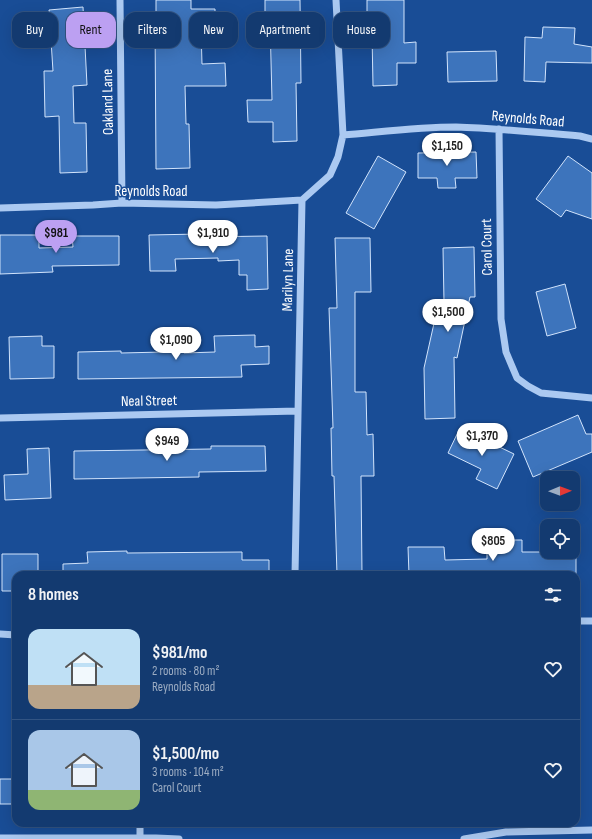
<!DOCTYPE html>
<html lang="en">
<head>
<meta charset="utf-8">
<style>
  body { margin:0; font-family:"Sofia Sans Condensed",sans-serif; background:#1c4175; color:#f1f3f6; height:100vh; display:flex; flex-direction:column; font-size:15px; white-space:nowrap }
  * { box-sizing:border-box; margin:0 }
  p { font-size:13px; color:#9dadc3 }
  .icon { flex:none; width:22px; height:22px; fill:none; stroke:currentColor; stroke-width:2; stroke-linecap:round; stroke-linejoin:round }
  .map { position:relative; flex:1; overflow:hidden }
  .side { position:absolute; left:12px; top:571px; width:568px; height:256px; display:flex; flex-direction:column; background:#133a70; border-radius:12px; box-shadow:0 4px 16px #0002,0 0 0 1px #325483 }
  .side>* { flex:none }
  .guide { position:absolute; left:12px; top:12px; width:568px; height:36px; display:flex; gap:8px }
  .needle { width:26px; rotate:89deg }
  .controls { position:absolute; left:540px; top:471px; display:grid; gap:8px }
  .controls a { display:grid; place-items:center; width:40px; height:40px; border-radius:8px; background:#133a70; box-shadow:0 4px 16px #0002,0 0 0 1px #325483; font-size:20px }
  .price { position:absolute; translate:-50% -34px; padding:0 9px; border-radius:14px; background:#fff; color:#222; font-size:13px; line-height:26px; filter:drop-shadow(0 1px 2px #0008) }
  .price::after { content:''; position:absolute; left:50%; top:24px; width:12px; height:9px; margin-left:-6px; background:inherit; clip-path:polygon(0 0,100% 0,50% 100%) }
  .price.on { background:#bca0f2; color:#111 }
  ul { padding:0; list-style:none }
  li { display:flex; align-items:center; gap:12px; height:100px; padding:0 16px }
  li+li { border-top:1px solid #325483 }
  li span { display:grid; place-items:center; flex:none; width:112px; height:80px; border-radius:12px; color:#555 }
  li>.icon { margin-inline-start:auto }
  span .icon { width:48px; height:48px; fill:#fffc; stroke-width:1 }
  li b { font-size:17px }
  h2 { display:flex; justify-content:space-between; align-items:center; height:48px; padding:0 16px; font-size:17px }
  .pill { padding:0 14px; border-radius:12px; background:#133a70; box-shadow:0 4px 16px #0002,0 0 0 1px #325483; font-size:14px; line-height:36px }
  .pill.on { background:#bca0f2; color:#111 }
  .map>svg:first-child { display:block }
  .building { fill:#3d74bc; stroke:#d2e4fc }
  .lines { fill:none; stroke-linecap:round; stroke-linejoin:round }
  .minor { stroke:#abc9f1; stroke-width:7 }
  .labels { text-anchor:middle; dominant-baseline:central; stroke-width:3; stroke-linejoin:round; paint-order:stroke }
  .street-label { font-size:15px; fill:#fff; stroke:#194d96 }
</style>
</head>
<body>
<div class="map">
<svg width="592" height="839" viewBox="0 0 592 839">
  <rect width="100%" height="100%" fill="#194d96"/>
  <path class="building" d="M156,0h35v9h24v21h-14l1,34 23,-1 1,23h-41l1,38h3l1,44 -34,1 -1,-148h1z
    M265,0h35l1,83h-5l1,58 -24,1v-20h-25l-1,-22h25l-2,-78h-5z
    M367,0h37v43l12,-1v21h-19v22l-24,1 -1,-52h-5z
    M83,7l4,78 -14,1 1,37h12l1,49 -27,1 -1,-57 -14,1 -1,-46h9l-4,-61z
    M543,27l32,1 -1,16 18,3v16l-46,-1 -1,20 -21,-1 1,-44 17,1z
    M496,51l1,30 -49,1 -1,-30z
    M476,152l1,26h-22l1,10h-18l-1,-10h-19v-25z
    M378,156l28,16 -32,57 -28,-16z
    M568,156l24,17v46l-26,-9 -5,7 -25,-18z
    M200,234v3l67,-1 1,53 -21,1v-15h-8v-15l-21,1v-3l-43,1 1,12h-26l-1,-36z
    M0,235h39v13l34,-1 -1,-11h47v29l-67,1 1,6 -53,2z
    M335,238h35l1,54h-16v100h11l1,43 6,-1 1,42h-13l1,99h-25l-3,-99h-2l-1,-48h2l-4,-120h8z
    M474,247l1,50h-5l-13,61 -3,-1 1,61 -30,1 -1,-51 15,-67 5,1 -1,-54z
    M565,284l11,44 -29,8 -11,-44z
    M255,335v12l14,-1v18l-28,1 1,12 -164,2v-27l43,-1v2l42,-1 -1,-9h21l1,10 31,-1 -1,-16z
    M42,336v10h12v32l-44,1 -1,-42z
    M578,415l8,19h6v18l-59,25 -15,-36z
    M460,428l54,26 -17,35 -21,-10 5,-10 -33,-16z
    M211,446h54l1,25 -67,1v5l-125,2v-28l137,-2z
    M49,448l2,50 -46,2 -1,-25 24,-1 -1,-25z
    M487,540h35v12h54v23h-167l-1,-28h36l1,13 42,-1z
    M127,551v2l115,-1v8h27v15h-206v-11l25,-1 -1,-11z
    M2,554h36v21h-22v16h-14z
    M0,779h16v25h-16z"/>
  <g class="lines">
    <path class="minor" d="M120,0l2,203
      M499,129l2,190 5,33 11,26 11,8 13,7 51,5
      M343,135c37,-3 75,-8 113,-8 41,1 83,6 124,9l12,3
      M0,208l93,-3 29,-2 94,2 86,-5
      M0,418l298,-7
      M295,575l7,-375 28,-25 8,-18 5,-22 -7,-135
      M576,621h16
      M0,634l16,1
      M140,823v15
      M0,838h156l23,1
      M464,839l42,-7 86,-2"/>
  </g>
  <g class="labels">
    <g class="street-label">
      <text transform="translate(108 102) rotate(-91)">Oakland Lane</text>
      <text transform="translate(528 119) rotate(5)">Reynolds Road</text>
      <text x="151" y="191">Reynolds Road</text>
      <text transform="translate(487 247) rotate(-91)">Carol Court</text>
      <text transform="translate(288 280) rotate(-89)">Marilyn Lane</text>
      <text transform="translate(149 401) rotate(-1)">Neal Street</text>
    </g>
  </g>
</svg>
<div class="controls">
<a><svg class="needle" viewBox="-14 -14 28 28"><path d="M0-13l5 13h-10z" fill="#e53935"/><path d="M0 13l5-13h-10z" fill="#9dadc3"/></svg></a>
<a><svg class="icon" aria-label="locate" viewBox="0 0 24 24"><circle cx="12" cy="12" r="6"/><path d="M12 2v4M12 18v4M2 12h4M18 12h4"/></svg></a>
</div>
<b class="price" style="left:447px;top:167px">$1,150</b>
<b class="price on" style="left:56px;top:254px">$981</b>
<b class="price" style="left:213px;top:254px">$1,910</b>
<b class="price" style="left:448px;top:333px">$1,500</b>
<b class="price" style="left:176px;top:361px">$1,090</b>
<b class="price" style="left:482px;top:457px">$1,370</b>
<b class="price" style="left:167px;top:462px">$949</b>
<b class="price" style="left:493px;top:562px">$805</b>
<div class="guide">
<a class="pill">Buy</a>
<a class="pill on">Rent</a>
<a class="pill">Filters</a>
<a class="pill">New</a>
<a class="pill">Apartment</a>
<a class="pill">House</a>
</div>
<section class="side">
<h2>8 homes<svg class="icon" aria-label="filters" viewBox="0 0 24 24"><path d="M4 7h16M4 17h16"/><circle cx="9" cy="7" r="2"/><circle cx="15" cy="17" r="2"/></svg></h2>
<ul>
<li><span style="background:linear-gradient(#bfe0f5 70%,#b9a48a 0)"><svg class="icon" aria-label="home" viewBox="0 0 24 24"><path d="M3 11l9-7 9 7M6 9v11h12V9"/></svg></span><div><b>$981/mo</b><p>2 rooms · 80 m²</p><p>Reynolds Road</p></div><svg class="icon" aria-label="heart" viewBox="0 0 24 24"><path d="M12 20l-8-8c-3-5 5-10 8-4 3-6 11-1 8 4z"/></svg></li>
<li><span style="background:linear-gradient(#a9c7e8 75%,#8fb573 0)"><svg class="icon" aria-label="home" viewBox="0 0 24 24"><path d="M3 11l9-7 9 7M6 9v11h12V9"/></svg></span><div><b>$1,500/mo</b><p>3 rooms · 104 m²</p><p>Carol Court</p></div><svg class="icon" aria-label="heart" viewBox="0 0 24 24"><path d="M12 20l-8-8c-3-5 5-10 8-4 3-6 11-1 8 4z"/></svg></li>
</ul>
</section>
</div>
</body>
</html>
